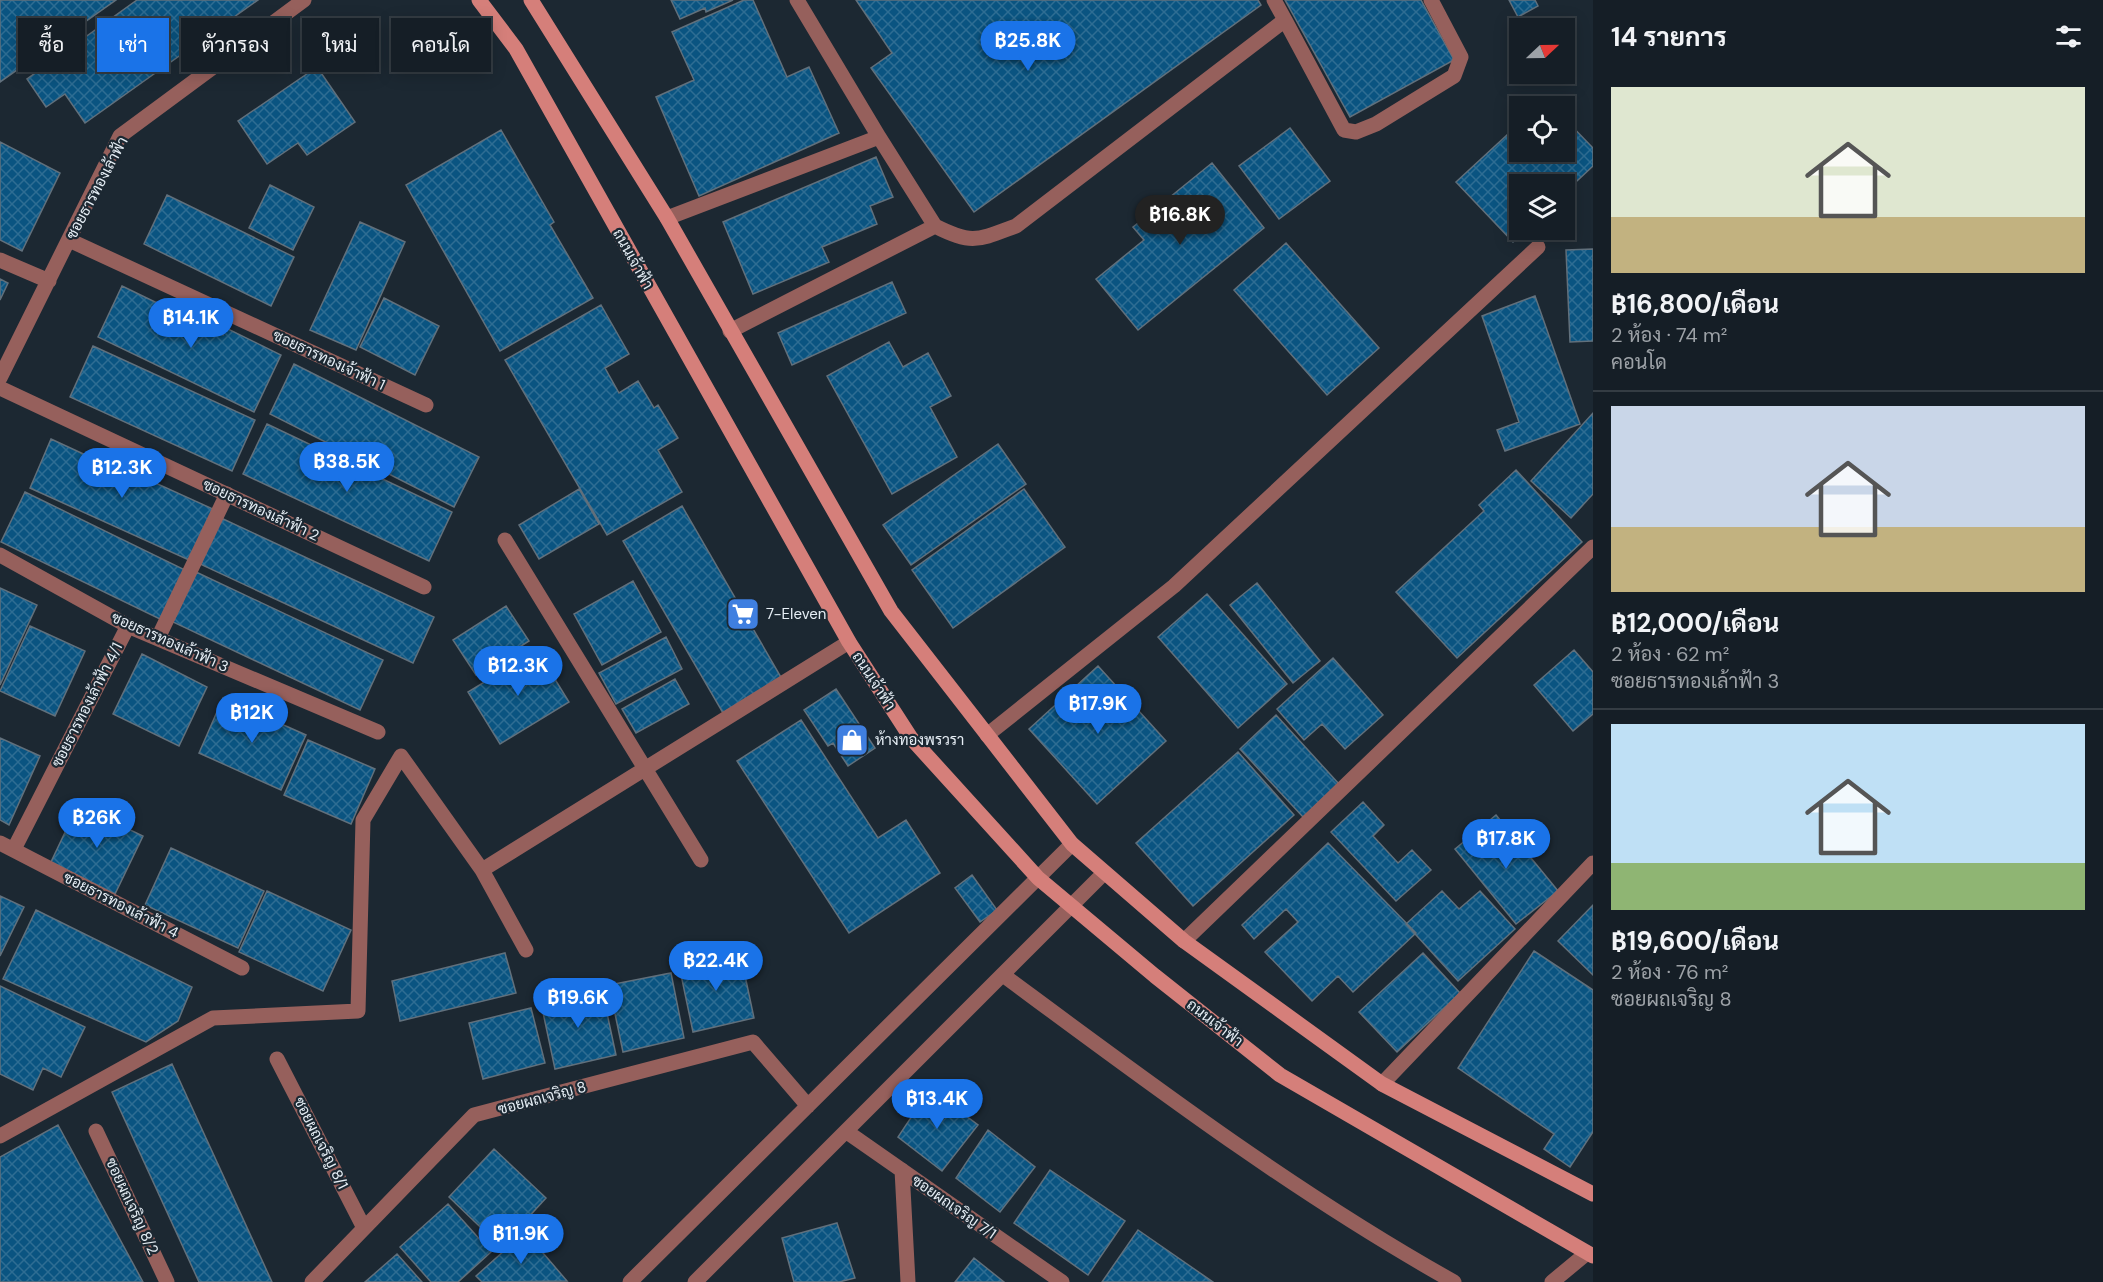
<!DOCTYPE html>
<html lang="th">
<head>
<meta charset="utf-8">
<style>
  body { margin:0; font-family:"DM Sans",Sarabun,sans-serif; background:#1e272e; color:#f1f3f6; height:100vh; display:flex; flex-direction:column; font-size:22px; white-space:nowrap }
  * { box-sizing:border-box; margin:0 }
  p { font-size:20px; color:#9da2a7 }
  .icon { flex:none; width:33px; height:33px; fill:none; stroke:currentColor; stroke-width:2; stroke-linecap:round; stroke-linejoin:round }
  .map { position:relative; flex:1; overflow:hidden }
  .sheet { display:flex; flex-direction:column; background:#151e26; width:510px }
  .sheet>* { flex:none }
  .banner { position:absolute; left:18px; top:18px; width:570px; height:54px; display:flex; gap:12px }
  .needle { width:39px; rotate:68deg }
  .controls { position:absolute; left:1509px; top:18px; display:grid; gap:12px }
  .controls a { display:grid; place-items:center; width:66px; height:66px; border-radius:0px; background:#151e26; box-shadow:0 3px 15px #0003,0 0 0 2px #343c43; font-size:30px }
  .price { position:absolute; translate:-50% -51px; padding:0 14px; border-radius:21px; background:#1a73e8; color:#fff; font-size:20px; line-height:39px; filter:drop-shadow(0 2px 3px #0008) }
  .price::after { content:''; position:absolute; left:50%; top:36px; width:18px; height:14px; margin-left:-9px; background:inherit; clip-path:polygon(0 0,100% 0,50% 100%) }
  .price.current { background:#222; color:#fff }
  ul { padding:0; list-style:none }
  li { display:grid; align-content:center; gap:12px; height:318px; padding:0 18px }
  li+li { border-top:2px solid #343c43 }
  li span { display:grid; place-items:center; height:186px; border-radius:0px; color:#555 }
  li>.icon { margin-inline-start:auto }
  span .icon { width:108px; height:108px; fill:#fffc; stroke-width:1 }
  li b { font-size:26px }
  h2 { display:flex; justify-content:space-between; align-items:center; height:72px; padding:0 18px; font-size:26px }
  .tag { padding:0 21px; border-radius:0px; background:#151e26; box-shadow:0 3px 15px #0003,0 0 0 2px #343c43; font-size:21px; line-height:54px }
  .tag.current { background:#1a73e8; color:#fff }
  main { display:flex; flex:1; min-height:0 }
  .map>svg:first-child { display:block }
  .building { fill:url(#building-cross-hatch); stroke:#61707c; stroke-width:1.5 }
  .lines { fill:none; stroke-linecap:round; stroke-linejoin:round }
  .service { stroke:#96605c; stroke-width:15 }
  .minor { stroke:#96605c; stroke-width:15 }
  .secondary { stroke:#d57f7a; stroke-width:15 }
  .labels { text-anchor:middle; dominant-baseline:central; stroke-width:4.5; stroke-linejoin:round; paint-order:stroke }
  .street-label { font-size:15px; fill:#e6eef5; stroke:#1c2832 }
  .poi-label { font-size:15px; fill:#e6eef5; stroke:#1c2832; text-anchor:start }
</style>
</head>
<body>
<main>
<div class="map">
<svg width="1593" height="1282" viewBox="0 0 1593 1282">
  <defs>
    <pattern id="building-cross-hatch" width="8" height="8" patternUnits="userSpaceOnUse" patternTransform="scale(1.5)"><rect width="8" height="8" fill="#0a5481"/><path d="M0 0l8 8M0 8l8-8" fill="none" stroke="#2e6d93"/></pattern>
  </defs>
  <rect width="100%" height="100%" fill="#1c2832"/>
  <path class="building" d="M0,0h116l-116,82z
    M137,0h121l-173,123 -20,-29 -19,13 -19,-28z
    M671,0h62l-27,12 -1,-4 -25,11z
    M744,0h9l34,77 22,-10 30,66 -140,63 -43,-99 38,-17 -22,-48z
    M856,0h402l3,5 -287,207 -103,-144 21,-15z
    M1285,0h136l33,60 -104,57z
    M1509,0h26l3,6 -20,11z
    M317,67l38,55 -48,33 -9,-12 -31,21 -29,-43z
    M1546,98l8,8h-17z
    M1564,118l29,30v18l-29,27v-9h-44v46h6l-13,12 -57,-60 64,-59v29h44z
    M1290,128l40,53 -51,38 -40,-53z
    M501,130l53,92 -4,3 43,73 -93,53 -94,-166z
    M0,142l60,31 -38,78 -22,-11z
    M876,157l17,40 -23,9 7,18 -55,23 7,15 -76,32 -30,-72z
    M1212,163l52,65 -126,102 -42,-51 48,-39 -11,-13z
    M270,185l44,22 -21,43 -44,-22z
    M167,195l127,62 -23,49 -127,-62z
    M360,222l45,20 -49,108 -46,-20z
    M1286,243l93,105 -52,47 -93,-105z
    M1593,249v92l-23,1 -4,-92z
    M0,279l8,4 -8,17z
    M892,282l14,31 -114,52 -14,-32z
    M122,286l101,49 3,-7 55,27 -27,57 -156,-75z
    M1535,296l45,128 -75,27 -8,-21 22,-8 -37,-106z
    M384,298l55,28 -24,49 -55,-28z
    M601,305l28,49 -24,14 14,25 19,-12 16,27 4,-3 20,33 -20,12 24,42 -75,43 -102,-175z
    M889,342l14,25 25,-14 23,43 -21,11 27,50 -65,37 -65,-118z
    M93,346l162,74 -23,51 -162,-74z
    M294,364l185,93 -25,50 -184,-93z
    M1593,413v81l-22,24 -40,-37z
    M267,424l185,88 -23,49 -186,-87z
    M51,439l54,25 2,-3 106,48 -24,51 -159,-72z
    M998,444l28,40 -115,81 -28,-40z
    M1516,470l66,72 -125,116 -61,-66 88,-81 -5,-6z
    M579,489l20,35 -60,35 -20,-34z
    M1024,489l41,58 -112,81 -41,-58z
    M25,492l160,78 -23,50 -161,-78z
    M682,506l100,173 -59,34 -100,-172z
    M221,518l213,99 -21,46 -213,-99z
    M196,572l187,88 -23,50 -187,-88z
    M633,581l28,51 -59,33 -28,-51z
    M1257,583l63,78 -27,22 -63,-78z
    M0,588l37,17 -37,80z
    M1207,594l80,90 -49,44 -80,-91z
    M506,606l23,35 -53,34 -23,-35z
    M30,626l55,25 -30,65 -55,-25z
    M666,637l16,32 -66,35 -17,-31z
    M537,650l32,52 -69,42 -32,-52z
    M1574,650l19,22v42l-20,17 -39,-46z
    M142,654l65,33 -28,59 -66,-32z
    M1333,658l50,57 -38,34 -23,-25 -18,16 -27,-31z
    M1098,666l68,75 -69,63 -68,-75z
    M675,679l14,25 -53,29 -14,-24z
    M836,689l39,59 -27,18 -15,-23 -5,3 -24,-36z
    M223,698l83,37 -25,55 -82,-37z
    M1276,715l63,69 -36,33 -63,-68z
    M801,720l77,118 28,-18 34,53 -91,60 -112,-172z
    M0,738l40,18 -31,69 -9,-5z
    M308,740l67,29 -24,55 -67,-29z
    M1238,752l56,63 -101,91 -57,-63z
    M1363,802l21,23 -11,11 25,27 14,-13 19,20 -35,31 -65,-69z
    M78,805l65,31 -28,58 -64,-32z
    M1496,815l62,76 -42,33 -61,-75z
    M1328,843l88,90 -63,59 -15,-16 -26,25 -47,-49 33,-30 -12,-13 -32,30 -12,-14z
    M171,848l93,43 -26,57 -93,-43z
    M972,875l25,35 -17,12 -25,-34z
    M267,891l84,39 -28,61 -84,-39z
    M1442,891l17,18 21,-18 35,38 -57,52 -52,-57z
    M0,896l24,11 -24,49z
    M1593,905v70l-35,-34z
    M36,910l156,77 -14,34 -32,21 -143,-63z
    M1534,951l59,39v142l-23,35 -26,-18 10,-15 -96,-66z
    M740,952l14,66 -61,14 -14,-67z
    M505,953l11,40 -116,28 -8,-40z
    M1423,953l37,40 -63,59 -38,-40z
    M671,973l13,65 -61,14 -14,-67z
    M0,986l85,41 -24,50 -18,-9 -10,22 -33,-16z
    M602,990l14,65 -61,14 -14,-66z
    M531,1008l14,55 -62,16 -14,-56z
    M172,1064l100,218h-73l-87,-190z
    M930,1089l48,36 -36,46 -44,-34z
    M58,1125l85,157h-143v-125z
    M988,1130l47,37 -35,45 -44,-34z
    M494,1149l52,49 -45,49 -52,-50z
    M1050,1170l75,51 -37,54 -74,-52z
    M448,1204l43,48 -33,30h-27l-31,-35z
    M837,1223l18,55 -16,4h-45l-12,-44z
    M1138,1230l75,52h-111z
    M525,1232l42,49 -85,1 -6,-6z
    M397,1254l25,28h-57z
    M974,1258l30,24h-49z"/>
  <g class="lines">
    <path class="service" d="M797,0l82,137
      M1274,0l11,20
      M667,218l212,-81 56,89
      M730,331l205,-105c37,19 43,14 81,0l269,-206 59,110 12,2 20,-8 78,-48 7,-19 -30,-57
      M158,638l69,-144"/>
    <path class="minor" d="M69,240l357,165
      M0,260l49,21
      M0,378l120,-242 184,-136
      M0,388l424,199
      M505,540l196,320
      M0,555l128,71 250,106
      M987,735l187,-149 364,-339
      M0,843l242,125
      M14,849l114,-223
      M482,870l367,-228
      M1184,941l409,-394
      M1003,975c146,108 292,218 451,307
      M277,1059l87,169
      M1382,1084l211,-221
      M96,1131l71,151
      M847,1132l215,150
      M0,1136l213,-118 145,-7 5,-191 38,-64 81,114 44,80
      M902,1170l6,112
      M312,1282l162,-167 279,-73 55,64
      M630,1282l442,-438
      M695,1282l409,-409
      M1552,1282l35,-29"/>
    <path class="secondary" d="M479,0l37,49 333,593 62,96 127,140 117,98 125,99 313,181
      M531,0l136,218 224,393 181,233 112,97 198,143 211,110"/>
  </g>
  <defs>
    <symbol id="supermarket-square" viewBox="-11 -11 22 22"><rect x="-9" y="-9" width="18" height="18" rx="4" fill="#3f7fe0" stroke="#1c2832"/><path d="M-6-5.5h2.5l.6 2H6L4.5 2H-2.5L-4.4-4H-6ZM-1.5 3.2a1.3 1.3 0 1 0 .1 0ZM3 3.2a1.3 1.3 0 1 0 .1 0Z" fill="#fff"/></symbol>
    <symbol id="shop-square" viewBox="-11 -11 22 22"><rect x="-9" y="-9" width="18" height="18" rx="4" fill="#3f7fe0" stroke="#1c2832"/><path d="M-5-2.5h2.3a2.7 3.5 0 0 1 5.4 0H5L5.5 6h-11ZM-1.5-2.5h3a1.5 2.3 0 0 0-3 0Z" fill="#fff"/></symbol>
  </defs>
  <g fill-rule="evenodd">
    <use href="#supermarket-square" x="724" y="595" width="38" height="38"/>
    <use href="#shop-square" x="833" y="721" width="38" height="38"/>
  </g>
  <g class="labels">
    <g class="street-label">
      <text transform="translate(97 188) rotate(-62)">ซอยธารทองเล้าฟ้า</text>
      <text transform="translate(633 259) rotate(61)">ถนนเจ้าฟ้า</text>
      <text transform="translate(329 360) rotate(25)">ซอยธารทองเจ้าฟ้า 1</text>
      <text transform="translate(261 510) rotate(25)">ซอยธารทองเล้าฟ้า 2</text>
      <text transform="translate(170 642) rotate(24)">ซอยธารทองเล้าฟ้า 3</text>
      <text transform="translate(874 681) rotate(57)">ถนนเจ้าฟ้า</text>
      <text transform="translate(87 705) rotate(-63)">ซอยธารทองเล้าฟ้า 4/1</text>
      <text transform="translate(121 905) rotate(27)">ซอยธารทองเล้าฟ้า 4</text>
      <text transform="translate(1215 1023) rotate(38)">ถนนเจ้าฟ้า</text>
      <text transform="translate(542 1098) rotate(-15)">ซอยผถเจริญ 8</text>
      <text transform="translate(321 1143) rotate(63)">ซอยผถเจริญ 8/1</text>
      <text transform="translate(132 1206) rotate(65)">ซอยผถเจริญ 8/2</text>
      <text transform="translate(954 1207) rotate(35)">ซอยผถเจริญ 7/1</text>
    </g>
    <g class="poi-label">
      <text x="766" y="614">7-Eleven</text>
      <text x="875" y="740">ห้างทองพรวรา</text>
    </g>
  </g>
</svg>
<div class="controls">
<a><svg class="needle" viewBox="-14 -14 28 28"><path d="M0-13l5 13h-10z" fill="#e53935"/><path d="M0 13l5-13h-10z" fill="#9da2a7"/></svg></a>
<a><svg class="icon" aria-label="locate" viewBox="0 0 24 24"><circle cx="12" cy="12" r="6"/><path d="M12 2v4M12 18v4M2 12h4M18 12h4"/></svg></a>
<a><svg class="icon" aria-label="layers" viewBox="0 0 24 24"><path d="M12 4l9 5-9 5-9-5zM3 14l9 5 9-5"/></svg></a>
</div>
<b class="price" style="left:1028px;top:72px">฿25.8K</b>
<b class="price current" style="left:1180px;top:246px">฿16.8K</b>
<b class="price" style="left:191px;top:349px">฿14.1K</b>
<b class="price" style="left:347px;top:493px">฿38.5K</b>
<b class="price" style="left:122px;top:499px">฿12.3K</b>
<b class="price" style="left:518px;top:697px">฿12.3K</b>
<b class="price" style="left:1098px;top:735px">฿17.9K</b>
<b class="price" style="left:252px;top:744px">฿12K</b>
<b class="price" style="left:97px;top:849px">฿26K</b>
<b class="price" style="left:1506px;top:870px">฿17.8K</b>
<b class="price" style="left:716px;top:992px">฿22.4K</b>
<b class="price" style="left:578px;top:1029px">฿19.6K</b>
<b class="price" style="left:937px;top:1130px">฿13.4K</b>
<b class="price" style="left:521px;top:1265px">฿11.9K</b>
<div class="banner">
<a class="tag">ซื้อ</a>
<a class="tag current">เช่า</a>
<a class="tag">ตัวกรอง</a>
<a class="tag">ใหม่</a>
<a class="tag">คอนโด</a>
</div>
</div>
<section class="sheet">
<h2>14 รายการ<svg class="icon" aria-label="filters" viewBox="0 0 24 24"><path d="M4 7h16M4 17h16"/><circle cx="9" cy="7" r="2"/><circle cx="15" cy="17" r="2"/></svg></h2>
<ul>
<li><span style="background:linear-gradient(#dfe7d0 70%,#c2b280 0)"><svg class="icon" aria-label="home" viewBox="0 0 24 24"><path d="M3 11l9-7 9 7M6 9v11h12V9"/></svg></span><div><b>฿16,800/เดือน</b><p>2 ห้อง · 74 m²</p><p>คอนโด</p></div></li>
<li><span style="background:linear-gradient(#c9d6e8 65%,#c2b280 0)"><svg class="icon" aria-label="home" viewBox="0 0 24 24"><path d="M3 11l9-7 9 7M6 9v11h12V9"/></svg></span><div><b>฿12,000/เดือน</b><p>2 ห้อง · 62 m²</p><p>ซอยธารทองเล้าฟ้า 3</p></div></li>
<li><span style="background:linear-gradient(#bfe0f5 75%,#8fb573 0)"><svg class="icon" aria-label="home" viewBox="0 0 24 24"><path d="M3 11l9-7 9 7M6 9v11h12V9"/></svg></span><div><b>฿19,600/เดือน</b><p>2 ห้อง · 76 m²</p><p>ซอยผถเจริญ 8</p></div></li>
</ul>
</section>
</main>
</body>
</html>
